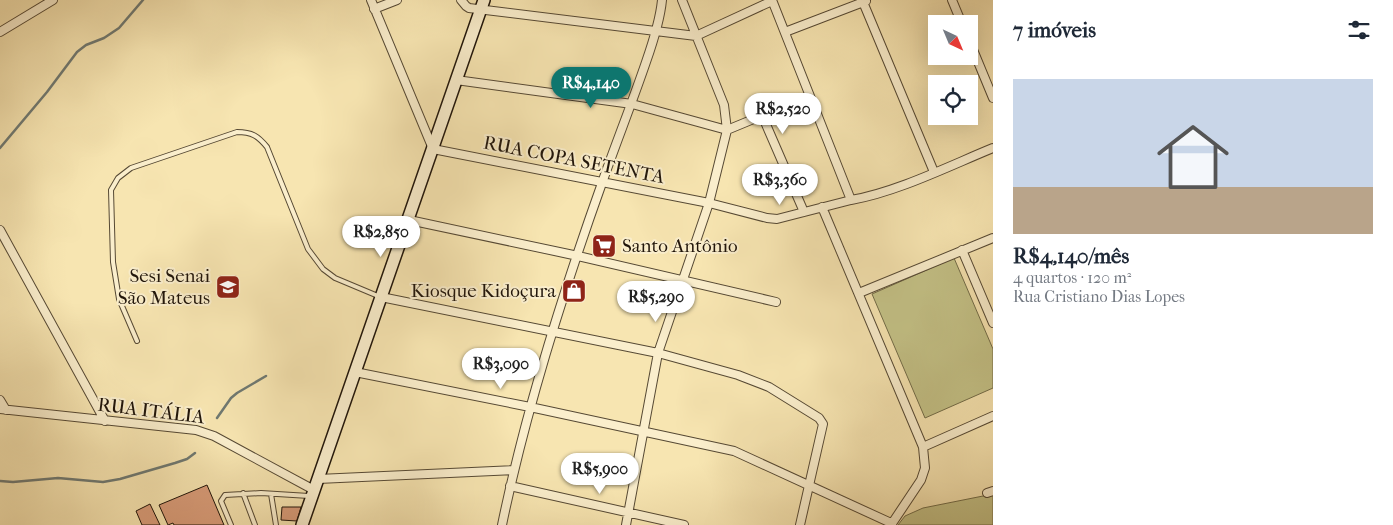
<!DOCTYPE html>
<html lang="pt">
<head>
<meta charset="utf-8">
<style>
  body { margin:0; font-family:"IM FELL French Canon",serif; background:#f6f6f7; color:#1f2937; height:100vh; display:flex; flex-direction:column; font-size:19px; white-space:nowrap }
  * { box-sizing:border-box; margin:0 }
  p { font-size:16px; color:#747a83 }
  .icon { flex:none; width:28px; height:28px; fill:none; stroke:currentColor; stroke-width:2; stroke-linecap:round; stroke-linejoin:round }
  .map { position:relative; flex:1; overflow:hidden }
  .drawer { display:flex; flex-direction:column; background:#fff; width:400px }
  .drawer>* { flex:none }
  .needle { width:32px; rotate:136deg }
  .buttons { position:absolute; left:928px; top:15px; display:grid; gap:10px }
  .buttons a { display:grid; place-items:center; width:50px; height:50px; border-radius:0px; background:#fff; box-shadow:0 5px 20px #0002; font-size:25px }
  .price { position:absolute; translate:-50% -42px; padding:0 11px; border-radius:18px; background:#fff; color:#222; font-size:16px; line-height:32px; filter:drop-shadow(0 1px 2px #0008) }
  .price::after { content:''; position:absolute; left:50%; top:30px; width:15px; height:11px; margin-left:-8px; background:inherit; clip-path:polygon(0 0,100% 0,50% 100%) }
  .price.active { background:#0f766e; color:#fff }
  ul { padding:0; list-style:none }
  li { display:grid; align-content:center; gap:10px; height:265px; padding:0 20px }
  li span { display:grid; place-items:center; height:155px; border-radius:0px; color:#555 }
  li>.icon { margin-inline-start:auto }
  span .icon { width:90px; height:90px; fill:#fffc; stroke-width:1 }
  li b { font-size:21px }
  h2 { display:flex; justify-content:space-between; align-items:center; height:60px; padding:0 20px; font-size:21px }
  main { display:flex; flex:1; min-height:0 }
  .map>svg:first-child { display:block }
  .green { fill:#c4c287; stroke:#726c48 }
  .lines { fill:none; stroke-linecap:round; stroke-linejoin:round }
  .stream { stroke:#6f7972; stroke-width:2.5 }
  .building { fill:#d89c79; stroke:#20150a }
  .lane-casing { stroke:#564934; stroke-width:6 }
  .street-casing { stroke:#564934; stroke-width:10 }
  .secondary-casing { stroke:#20150a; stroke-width:14 }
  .lane { stroke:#faeecc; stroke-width:4 }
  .street { stroke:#faeecc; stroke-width:8 }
  .secondary { stroke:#faeecc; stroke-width:11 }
  .labels { text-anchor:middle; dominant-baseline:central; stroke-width:4; stroke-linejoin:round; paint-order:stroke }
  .street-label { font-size:19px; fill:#20150a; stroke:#faeecc }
  .poi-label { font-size:19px; fill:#20150a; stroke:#faeecc; text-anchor:end }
</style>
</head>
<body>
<main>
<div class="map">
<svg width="993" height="525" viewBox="0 0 993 525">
  <rect width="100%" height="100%" fill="#f7e5b1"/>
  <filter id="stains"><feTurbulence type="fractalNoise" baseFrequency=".004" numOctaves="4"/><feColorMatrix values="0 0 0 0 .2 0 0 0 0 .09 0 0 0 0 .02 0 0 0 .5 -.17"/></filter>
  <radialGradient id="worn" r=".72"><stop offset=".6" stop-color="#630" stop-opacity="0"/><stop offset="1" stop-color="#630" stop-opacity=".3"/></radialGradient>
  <path class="green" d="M954,258l39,91v39l-68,30 -53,-124z
    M993,494v31h-95l7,-9 18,-8z"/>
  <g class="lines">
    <path class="stream" d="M0,148l47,-56 30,-40 9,-7 18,-7 15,-10 24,-28
      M217,418l14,-20 6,-5 29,-17
      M0,481l13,1 45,-4 45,4 17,-3 55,-16 12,-4 8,-6"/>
  </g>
  <path class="building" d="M207,485l17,40h-50l-1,-2 -5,2 -9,-20z
    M150,504l10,21h-18l-6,-14z
    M282,507h19l-4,14 -16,-1z"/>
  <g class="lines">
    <defs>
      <path id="lane" d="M137,341l-18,-42 -6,-37 -2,-72 7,-12 13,-10 106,-36c15,0 21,4 30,15l41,102 15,20 12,9 43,18
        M243,493l12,32
        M271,494l5,31
        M231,525l-10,-24 4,-6 36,-2 48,3"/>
      <path id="street" d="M371,0l62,149 276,54 58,15 10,1 74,-19
        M461,0l5,6 3,2 227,28 76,-35
        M772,0l79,200c46,-8 98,-34 142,-52
        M952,0l10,24
        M863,2l71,170
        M374,9l23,-9
        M0,32l53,-32
        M785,32l81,-31
        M969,40l24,58
        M456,80l176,24 95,26
        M727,130l29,-12 4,-1 5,5 39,90
        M822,207l101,240 2,21 -4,12 -30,45
        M409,220l169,36 198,46
        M0,230l105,191
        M962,250l31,73
        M859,293l134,-55
        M381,297l277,56 80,22 31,12 50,31 4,6 -23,101
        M355,372l175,35 204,44 157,72
        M0,400l6,10
        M0,409l196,21 18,6 100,54
        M923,447l70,-31
        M318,479l196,-9
        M510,486l174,39
        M987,493l6,-2
        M502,525c24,-116 60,-230 100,-342 14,-40 30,-80 44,-121 7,-20 14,-41 16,-62
        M626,525l32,-172 51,-150 18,-73 -3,-25 -42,-105"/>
      <path id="secondary" d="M302,525l182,-525"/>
    </defs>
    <use href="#lane" class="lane-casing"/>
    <use href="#street" class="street-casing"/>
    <use href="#secondary" class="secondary-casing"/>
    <use href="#lane" class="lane"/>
    <use href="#street" class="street"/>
    <use href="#secondary" class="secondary"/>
  </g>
  <defs>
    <symbol id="supermarket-square" viewBox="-11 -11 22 22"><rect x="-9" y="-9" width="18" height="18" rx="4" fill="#8f2418" stroke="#faeecc"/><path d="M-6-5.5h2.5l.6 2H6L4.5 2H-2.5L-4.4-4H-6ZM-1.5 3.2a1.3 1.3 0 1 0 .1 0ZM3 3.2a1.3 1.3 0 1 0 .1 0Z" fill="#fff"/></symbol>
    <symbol id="university-square" viewBox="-11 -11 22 22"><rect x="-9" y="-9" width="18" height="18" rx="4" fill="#8f2418" stroke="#faeecc"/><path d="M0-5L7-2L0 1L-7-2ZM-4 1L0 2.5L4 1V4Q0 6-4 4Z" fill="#fff"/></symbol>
    <symbol id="shop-square" viewBox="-11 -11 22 22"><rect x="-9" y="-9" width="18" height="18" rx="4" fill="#8f2418" stroke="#faeecc"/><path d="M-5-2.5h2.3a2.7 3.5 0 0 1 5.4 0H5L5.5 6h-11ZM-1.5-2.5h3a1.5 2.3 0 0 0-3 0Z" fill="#fff"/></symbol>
  </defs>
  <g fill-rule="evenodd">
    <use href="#supermarket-square" x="590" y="232" width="28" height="28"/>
    <use href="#university-square" x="214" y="273" width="28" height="28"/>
    <use href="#shop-square" x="560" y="277" width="28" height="28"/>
  </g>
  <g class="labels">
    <g class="street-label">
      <text transform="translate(574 160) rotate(11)">RUA COPA SETENTA</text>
      <text transform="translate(151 411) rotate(7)">RUA ITÁLIA</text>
    </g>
    <g class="poi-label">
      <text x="622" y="246" text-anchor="start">Santo Antônio</text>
      <text x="210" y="276">Sesi Senai<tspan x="210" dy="22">São Mateus</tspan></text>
      <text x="556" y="291">Kiosque Kidoçura</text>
    </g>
  </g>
  <rect width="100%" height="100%" filter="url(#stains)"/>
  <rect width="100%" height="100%" fill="url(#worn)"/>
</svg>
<div class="buttons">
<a><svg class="needle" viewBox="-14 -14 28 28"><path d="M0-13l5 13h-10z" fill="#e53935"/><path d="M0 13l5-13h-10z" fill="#747a83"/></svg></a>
<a><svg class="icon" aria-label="locate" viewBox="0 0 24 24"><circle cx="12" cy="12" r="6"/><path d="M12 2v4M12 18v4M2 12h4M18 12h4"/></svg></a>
</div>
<b class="price active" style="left:591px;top:109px">R$4,140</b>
<b class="price" style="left:783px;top:135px">R$2,520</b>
<b class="price" style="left:780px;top:206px">R$3,360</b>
<b class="price" style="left:381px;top:258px">R$2,850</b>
<b class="price" style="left:656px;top:323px">R$5,290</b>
<b class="price" style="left:501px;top:390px">R$3,090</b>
<b class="price" style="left:600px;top:495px">R$5,900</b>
</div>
<section class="drawer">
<h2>7 imóveis<svg class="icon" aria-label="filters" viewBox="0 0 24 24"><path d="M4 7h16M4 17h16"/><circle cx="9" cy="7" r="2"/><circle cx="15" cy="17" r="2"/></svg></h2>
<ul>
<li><span style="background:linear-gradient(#c9d6e8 70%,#b9a48a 0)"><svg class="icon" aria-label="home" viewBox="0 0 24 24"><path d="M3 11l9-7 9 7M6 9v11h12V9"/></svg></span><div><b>R$4,140/mês</b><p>4 quartos · 120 m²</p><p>Rua Cristiano Dias Lopes</p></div></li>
</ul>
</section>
</main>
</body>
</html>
